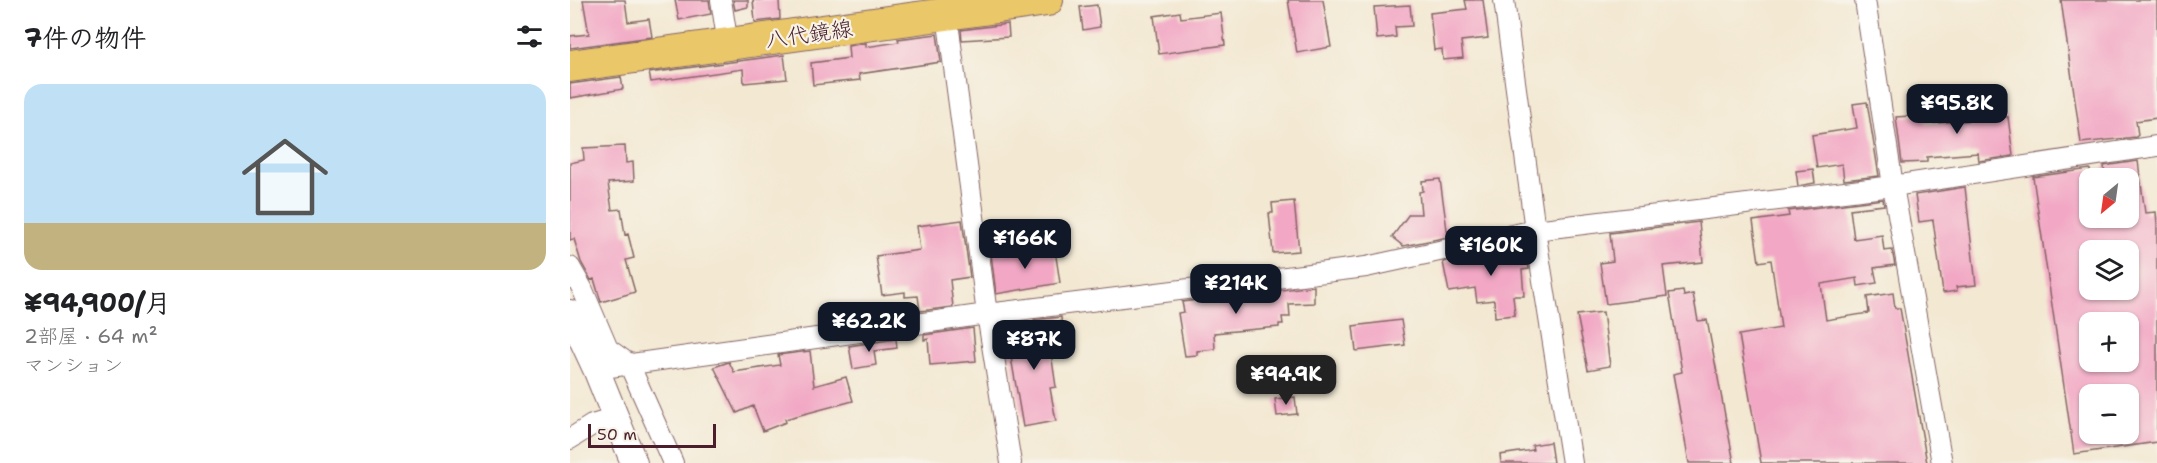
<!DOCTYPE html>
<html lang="ja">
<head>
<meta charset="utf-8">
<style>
  body { margin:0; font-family:"Shantell Sans","Klee One",sans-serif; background:#f2f2f2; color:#202124; height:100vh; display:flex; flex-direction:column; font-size:22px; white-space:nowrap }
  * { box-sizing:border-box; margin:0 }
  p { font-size:20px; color:#757577 }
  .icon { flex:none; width:33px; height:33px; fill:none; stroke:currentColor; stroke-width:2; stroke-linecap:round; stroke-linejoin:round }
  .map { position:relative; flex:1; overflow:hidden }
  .side { display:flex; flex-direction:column; background:#fff; width:570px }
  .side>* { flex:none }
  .needle { width:39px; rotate:209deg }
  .fabs { position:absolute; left:1509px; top:168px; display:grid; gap:12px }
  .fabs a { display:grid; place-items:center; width:60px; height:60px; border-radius:12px; background:#fff; box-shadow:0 2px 4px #0004; font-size:30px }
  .scale { position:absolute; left:18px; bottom:15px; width:128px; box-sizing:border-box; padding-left:6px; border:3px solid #4a1f2b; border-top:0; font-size:16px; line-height:21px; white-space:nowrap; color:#4a1f2b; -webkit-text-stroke:4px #f7f3e8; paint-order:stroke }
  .price { position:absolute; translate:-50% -51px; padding:0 14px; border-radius:12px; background:#111827; color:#fff; font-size:20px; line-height:39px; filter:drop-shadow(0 2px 3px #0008) }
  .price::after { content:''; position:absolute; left:50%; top:36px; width:18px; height:14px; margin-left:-9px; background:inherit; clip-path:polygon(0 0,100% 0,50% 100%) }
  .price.selected { background:#222; color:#fff }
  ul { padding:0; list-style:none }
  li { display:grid; align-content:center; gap:12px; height:318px; padding:0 24px }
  li span { display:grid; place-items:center; height:186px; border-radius:18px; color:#555 }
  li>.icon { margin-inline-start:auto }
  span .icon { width:108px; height:108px; fill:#fffc; stroke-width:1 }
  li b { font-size:26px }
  h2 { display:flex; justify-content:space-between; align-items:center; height:72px; padding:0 24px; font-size:26px }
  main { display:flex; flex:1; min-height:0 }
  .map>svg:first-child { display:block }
  .building { fill:#f2a7c4; fill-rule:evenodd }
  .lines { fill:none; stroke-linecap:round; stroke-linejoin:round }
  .minor-casing { stroke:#856565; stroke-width:22 }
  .tertiary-casing { stroke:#856565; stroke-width:28 }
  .primary-casing { stroke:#856565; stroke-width:34 }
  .minor { stroke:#fff; stroke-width:20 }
  .tertiary { stroke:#fff; stroke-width:26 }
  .primary { stroke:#eac769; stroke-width:32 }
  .labels { text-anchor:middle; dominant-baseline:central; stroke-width:4.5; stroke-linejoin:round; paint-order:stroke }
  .street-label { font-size:22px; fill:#4a1f2b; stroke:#f7f3e8 }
</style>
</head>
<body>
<main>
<section class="side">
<h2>7件の物件<svg class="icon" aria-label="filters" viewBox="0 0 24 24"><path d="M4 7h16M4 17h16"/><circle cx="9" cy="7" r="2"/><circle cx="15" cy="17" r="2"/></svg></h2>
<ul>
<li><span style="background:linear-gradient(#bfe0f5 75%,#c2b280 0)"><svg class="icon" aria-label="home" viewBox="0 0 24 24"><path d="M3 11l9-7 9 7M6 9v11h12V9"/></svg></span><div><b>¥94,900/月</b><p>2部屋 · 64 m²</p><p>マンション</p></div></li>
</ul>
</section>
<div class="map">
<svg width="1587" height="463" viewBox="0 0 1587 463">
  <rect width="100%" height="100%" fill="#f7f3e8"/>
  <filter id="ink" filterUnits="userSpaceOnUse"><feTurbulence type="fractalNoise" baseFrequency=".0167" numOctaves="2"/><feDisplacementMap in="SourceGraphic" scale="12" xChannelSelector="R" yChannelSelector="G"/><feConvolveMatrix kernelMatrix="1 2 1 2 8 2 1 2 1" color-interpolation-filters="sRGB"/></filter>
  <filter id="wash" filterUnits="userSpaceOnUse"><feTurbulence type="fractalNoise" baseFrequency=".008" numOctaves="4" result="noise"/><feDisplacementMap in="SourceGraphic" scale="24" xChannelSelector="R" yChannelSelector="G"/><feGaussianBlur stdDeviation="1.35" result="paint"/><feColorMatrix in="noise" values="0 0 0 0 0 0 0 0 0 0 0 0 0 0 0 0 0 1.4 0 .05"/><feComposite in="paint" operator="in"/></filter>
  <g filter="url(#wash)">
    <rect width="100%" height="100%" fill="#f3e8d2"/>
    <g id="blocks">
      <path class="building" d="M13,0h42l3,22 21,-3 3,18 -82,11v-12l19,-2z
        M105,0h34l2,14 -32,6z
        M163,0h15v7l-13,3z
        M183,0h26l1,19 -25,3z
        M718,0h35l8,47 -34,6z
        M895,0h18l5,38 -27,3 2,17 -20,2 -1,-11 -8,1 -4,-37 37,-4z
        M1491,0h96v118l-21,3 2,14 -2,2 -55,6z
        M527,5l3,22 -17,3 -3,-23z
        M840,5l2,21 -17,1 1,10 -19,2 -3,-32z
        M610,12l1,6 40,-5 4,32 -66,9 -5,-38z
        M438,24l1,13 -47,3 -1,-10z
        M367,34l4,28 -82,12 1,6 -47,5 -2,-22 38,-5 -1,-12 18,-3v4l33,-5 -1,-3z
        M214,55l3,24 -43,4 -1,-14 -92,13 -2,-9z
        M51,77l2,12 -53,9v-14z
        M1429,96l3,21h6l5,39 -34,5 -1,-8 -51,4v5l-25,1 -6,-46 29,-2v9l49,-4 -3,-21z
        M1297,102l12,74 -35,4 -2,-16 -25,4 -5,-33 45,-7 -4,-24z
        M55,146l1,17 7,-1 1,19 -26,2 4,27 9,-1 4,26 3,-1 6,24 -8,2 9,32 -34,10 -7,-23 -3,1 -10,-18 -7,-23 -4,1v-77l14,-3 -1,-12z
        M1568,161l7,52 11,-1 1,12v218l-83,12 -41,-277 57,-8v49h38v-40h-23l-1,-12zM1520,250h38v40h-38zM1520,322h38v40h-38zM1520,394h38v40h-38z
        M1243,169l2,14 -17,3 -2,-15z
        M870,179l8,58 -45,9 -11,-9 17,-23h12l-2,-22 4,-1 -1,-10z
        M1395,187l11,98 -20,2 1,4 -14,2 -10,-73 -14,2 -4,-27z
        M1313,199l1,6 -34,4 4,30 28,-4 2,16 8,-1 3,15 -21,3 3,15 -19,3 -1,-8 -36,6 5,36 43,-7 -2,-16 26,-4 2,15h5l27,155h-166l-22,-128 42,-7 -10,-68 -12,2 -6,-41 36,-5 -1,-5z
        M724,201l5,50 -26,2 -4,-40h4l-1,-10z
        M392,220l8,57 -20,3 3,27 -33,4 -2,-15 -13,1v-5l-23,3 -6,-39 44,-6 -3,-24z
        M1129,222l4,40 -40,4 4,30 -61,8 -6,-41 13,-2 -3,-28z
        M955,244l4,25 -7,1 2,26h-11l2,19 -20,2 -1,-17 -17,2 -2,-14 -26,4 -6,-30z
        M479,247v4l6,-1 5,33 -64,11 -5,-40z
        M744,286v17l-25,1 1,13h-8l1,7h-4v3l-65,6 1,16 -18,2v4l-12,1 -7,-43 6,-1 -2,-10z
        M1113,291l1,5 9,-2 5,27 9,-1 27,143h-45l-16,-89 9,-2 -13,-79z
        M1033,312l7,54 -22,4 -11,-55z
        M491,317l1,13 -14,2 8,55 -6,1 6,33 -33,6 -12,-70 -5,1 -3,-21 13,-1 -1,-4 21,-2 -2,-10z
        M831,320l4,25 -49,6 -3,-25z
        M403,328l3,33 -46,4 -2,-26 -4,1v-5z
        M326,339l1,9 -23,3 2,14 -23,4 -4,-23z
        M240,351l4,35 32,-9 7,24 -68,18 1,3 -23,9 -10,-25 -16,7 -23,-46 15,-5 5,10 46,-7 -2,-10z
        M725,397l2,17 -20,2 -2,-17z
        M980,442l3,21h-52l-1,-8 33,-5 -1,-5z"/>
    </g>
  </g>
  <g filter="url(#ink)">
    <use href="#blocks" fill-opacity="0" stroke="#856565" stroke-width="1.5"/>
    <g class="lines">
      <defs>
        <path id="minor" d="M151,0l7,45
          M934,0l31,230 37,233
          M1295,0l28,186 49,277
          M377,15l40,299 24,149
          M0,267l12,21 26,61 21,15 44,99
          M26,369l391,-55 379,-47 169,-37 358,-44 264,-40
          M0,439l22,-14 23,-7"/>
        <path id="tertiary" d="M0,313l26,56 38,94"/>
        <path id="primary" d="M0,66l477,-66"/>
      </defs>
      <use href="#minor" class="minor-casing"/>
      <use href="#tertiary" class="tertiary-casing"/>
      <use href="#primary" class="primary-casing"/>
      <use href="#minor" class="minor"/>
      <use href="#tertiary" class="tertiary"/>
      <use href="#primary" class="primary"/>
    </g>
  </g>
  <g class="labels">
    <g class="street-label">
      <text transform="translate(239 34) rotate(-8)">八代鏡線</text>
    </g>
  </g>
</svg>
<div class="fabs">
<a><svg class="needle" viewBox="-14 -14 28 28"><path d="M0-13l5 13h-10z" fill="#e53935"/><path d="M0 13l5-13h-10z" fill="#757577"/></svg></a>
<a><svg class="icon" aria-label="layers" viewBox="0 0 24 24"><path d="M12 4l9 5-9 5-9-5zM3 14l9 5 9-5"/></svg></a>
<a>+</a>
<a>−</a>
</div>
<div class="scale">50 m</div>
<b class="price" style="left:1387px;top:135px">¥95.8K</b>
<b class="price" style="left:455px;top:270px">¥166K</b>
<b class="price" style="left:921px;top:277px">¥160K</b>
<b class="price" style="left:666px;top:315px">¥214K</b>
<b class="price" style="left:299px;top:353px">¥62.2K</b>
<b class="price" style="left:464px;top:371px">¥87K</b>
<b class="price selected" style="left:716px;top:406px">¥94.9K</b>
</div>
</main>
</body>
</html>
